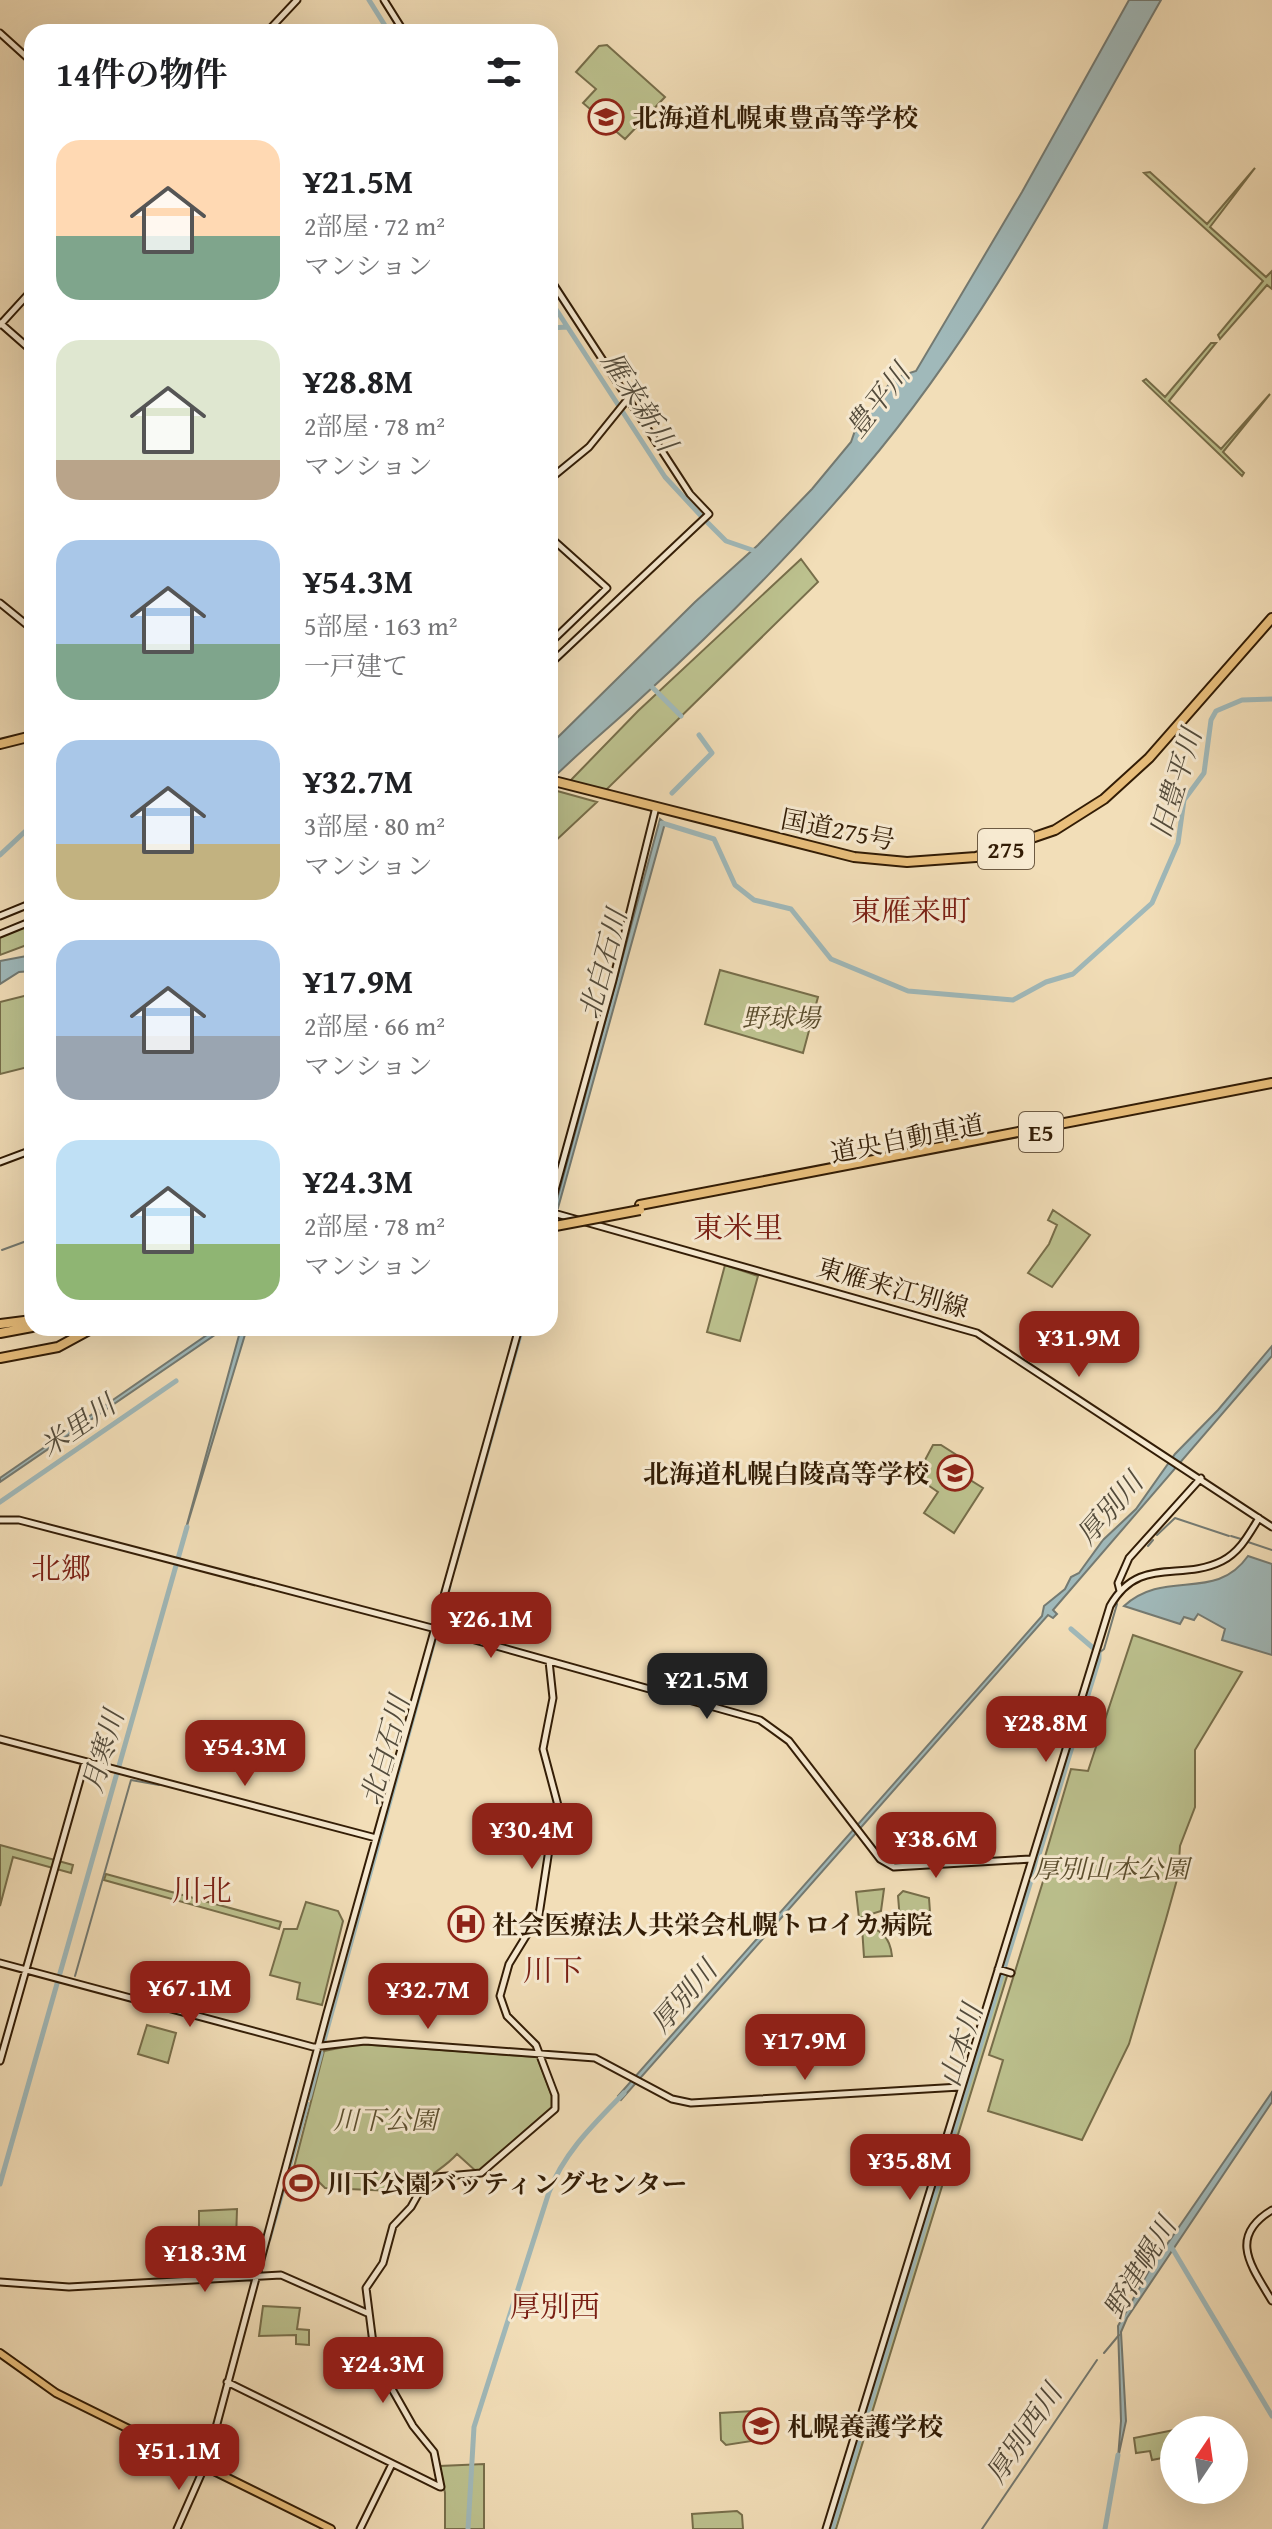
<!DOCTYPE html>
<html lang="ja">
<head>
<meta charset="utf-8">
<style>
  body { margin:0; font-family:"Gentium Book Plus","Noto Serif JP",serif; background:#f6f6f6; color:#202124; height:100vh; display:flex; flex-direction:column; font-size:30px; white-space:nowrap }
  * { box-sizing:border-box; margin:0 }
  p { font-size:26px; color:#757577 }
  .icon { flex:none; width:44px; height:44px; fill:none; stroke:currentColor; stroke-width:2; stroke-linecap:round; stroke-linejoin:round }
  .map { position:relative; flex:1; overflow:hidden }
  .side { position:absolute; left:24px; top:24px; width:534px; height:1312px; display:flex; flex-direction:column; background:#fff; border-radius:24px; box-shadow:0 8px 32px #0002 }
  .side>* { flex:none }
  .needle { width:52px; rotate:13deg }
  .controls { position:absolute; left:1160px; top:2416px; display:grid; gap:16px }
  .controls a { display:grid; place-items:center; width:88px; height:88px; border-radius:50%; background:#fff; box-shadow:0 8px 32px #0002; font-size:40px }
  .price { position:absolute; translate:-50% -68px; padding:0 18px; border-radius:16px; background:#8f2418; color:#fff; font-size:26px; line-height:52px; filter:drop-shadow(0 2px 4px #0008) }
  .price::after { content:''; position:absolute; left:50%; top:48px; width:24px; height:18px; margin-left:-12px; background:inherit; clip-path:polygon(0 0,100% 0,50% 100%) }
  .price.current { background:#222; color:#fff }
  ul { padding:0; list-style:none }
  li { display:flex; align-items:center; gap:24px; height:200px; padding:0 32px }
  li span { display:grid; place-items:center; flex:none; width:224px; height:160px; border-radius:24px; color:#555 }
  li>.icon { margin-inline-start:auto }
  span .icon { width:96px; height:96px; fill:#fffc; stroke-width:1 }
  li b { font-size:34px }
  h2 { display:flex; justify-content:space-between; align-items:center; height:96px; padding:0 32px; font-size:34px }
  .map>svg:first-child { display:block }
  .green { fill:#bcc18e; stroke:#776e4a; stroke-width:2 }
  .water { fill:#a0b9ba; stroke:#747a72; stroke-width:2 }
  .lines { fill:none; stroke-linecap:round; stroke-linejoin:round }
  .stream { stroke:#747a72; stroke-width:2 }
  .river { stroke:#a0b9ba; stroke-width:5 }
  .secondary-casing { stroke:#321c05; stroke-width:9 }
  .primary-casing { stroke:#321c05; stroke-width:10 }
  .highway-casing { stroke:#321c05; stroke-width:12 }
  .secondary { stroke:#f7ead1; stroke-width:5 }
  .primary { stroke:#e9bf7c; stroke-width:6 }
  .highway { stroke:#e9bf7c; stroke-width:8 }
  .highway-bridge-casing { stroke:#321c05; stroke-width:12; stroke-linecap:butt }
  .highway-bridge { stroke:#e9bf7c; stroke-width:8 }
  .labels { text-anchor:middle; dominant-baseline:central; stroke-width:6; stroke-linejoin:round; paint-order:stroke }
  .shield { fill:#f7ead1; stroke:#6d5a42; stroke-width:2 }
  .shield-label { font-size:24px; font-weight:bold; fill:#321c05 }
  .poi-label { font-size:26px; font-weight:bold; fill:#321c05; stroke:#f7ead1; text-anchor:start }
  .street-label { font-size:26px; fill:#321c05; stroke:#f7ead1 }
  .park-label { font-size:26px; font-style:italic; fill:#5b4e2e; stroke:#f7ead1 }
  .water-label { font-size:28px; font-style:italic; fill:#534b3b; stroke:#f7ead1 }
  .quarter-label { font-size:30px; fill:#7a1f14; stroke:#f7ead1 }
</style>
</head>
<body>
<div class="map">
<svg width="1272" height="2529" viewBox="0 0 1272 2529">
  <rect width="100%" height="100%" fill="#f2deb8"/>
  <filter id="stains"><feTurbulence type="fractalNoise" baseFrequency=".0025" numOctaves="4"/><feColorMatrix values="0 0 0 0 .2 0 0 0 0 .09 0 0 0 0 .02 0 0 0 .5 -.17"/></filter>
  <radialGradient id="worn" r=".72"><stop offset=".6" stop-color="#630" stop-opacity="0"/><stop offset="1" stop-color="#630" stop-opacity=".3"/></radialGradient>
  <path class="green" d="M607,45l58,52 -40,42 -42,-36 13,-14 -20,-17 23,-26z
    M1255,168l-45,59 56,50 6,-6v18l-5,-4 -47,54 -2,-4 45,-54 -119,-108 6,-1 57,52z
    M1211,343h5l-47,58 52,48 49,-55 -47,58 21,21 -2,3 -99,-95 3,-2 19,18z
    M801,559l17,23 -212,208 -36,-9 68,-70z
    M550,789l47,13 -47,44z
    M32,923v20l-32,12v-20z
    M720,970l98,27 -15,56 -98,-29z
    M32,994v72l-32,8v-72z
    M1053,1210l37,25 -38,52 -24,-14 21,-29 8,-19 -9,-5z
    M725,1265l33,11 -18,65 -33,-9z
    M933,1445h8l28,18 -5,13 19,12 -29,45 -30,-20 14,-21 -22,-15z
    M1133,1635l109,37 -47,78v57l-15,39 -2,30 -12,43 -37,125 -47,96 -94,-29 15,-51 -14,-5 56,-180 -4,-5 30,-101 17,2z
    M0,1845l73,20 -2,8 -58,-16 -13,49z
    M106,1874l175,48 -2,7 -175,-49z
    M884,1889l-3,22 -22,7 -3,-26z
    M903,1891l26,7 1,14 -10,10 -12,2 -8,-4 -2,-24z
    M306,1902l32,9 5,10 -21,84 -25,-6 3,-16 -30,-8 14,-46h13z
    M862,1927c19,0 28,10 30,29l-28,1z
    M998,1970l10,3 -172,556h-8z
    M147,2025l29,8 -8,30 -30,-9z
    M359,2044l178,13 16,42 -1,11 -74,63 -21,-19c-14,16 -34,23 -41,38l-91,-4 -9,-9 -24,-4 32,-124z
    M237,2209l-1,31 -37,1v-30z
    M263,2306l37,2 -3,21 12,1v15l-13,-1v-9l-37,1z
    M753,2411l5,29 -32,5 -5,-5 -1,-27z
    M1174,2430v32l-7,-5 -15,3 -2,-9 -14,2 -2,-15z
    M484,2464v65h-39v-36l-5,-27z
    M737,2511l5,4 1,14h-50l-1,-15z"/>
  <path class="water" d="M1129,0h32c-92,161 -177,328 -298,470 -68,81 -145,158 -223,229 -30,28 -61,53 -90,82v-36l145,-143 63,-57 54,-56 39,-47 6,-17 37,-47 22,-7 106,-179z
    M660,819l5,4 -107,385 -3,-1z
    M32,955v16l-13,1 -19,12v-23z
    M217,1328h8l-225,154v-4z
    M241,1328h6l-64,211z
    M1272,1346v10l-219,254 4,4 -4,4 -5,-3 -427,485 -3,-4 424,-480 2,-10 21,-17 6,-12 8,-4 24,-33 33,-31 39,-55 43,-44z
    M1248,1556l24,8v91l-50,-15 3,-11 -27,-15 -4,6 -10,-3 -4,7 -56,-18c42,-38 91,-3 124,-50z
    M1272,2092v10l-145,216 -6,14 5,89 -8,37 3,-37 -3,-95 32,-57z"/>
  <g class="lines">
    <path class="stream" d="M2,1250l30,-11
      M1157,1535l18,-17 54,18
      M1231,1536l10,3
      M1248,1542l24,8
      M1148,1546l5,-6
      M1099,1653l5,-4 13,-45
      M75,1976l56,-196 28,5
      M1104,2353l15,-18
      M982,2529l115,-169"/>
    <path class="river" d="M369,0l20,32
      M550,300l115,177 38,41
      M550,328l17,-1
      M708,523l18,18 32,11
      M648,683l33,33
      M672,793l40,-40 -13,-18
      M662,823l52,16 21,46 19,15 37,9 40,50 77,32 105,9 33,-18 27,-8 79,-71 26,-60 6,-43 20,-27 7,-53 5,-9 26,-11 30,-1
      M0,855l32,-30
      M0,1502l176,-121
      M454,1568l68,-240
      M323,2044l126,-458
      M309,2098l12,-45
      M0,2184l187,-657
      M269,2239l38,-135
      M1172,2248l100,168
      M468,2529l6,-102 75,-235c15,-40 46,-69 75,-99
      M832,2529l267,-870v-6l-28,-24
      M1105,2529l13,-74"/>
    <defs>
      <path id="secondary" d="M384,0l20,32
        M267,32l30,-32
        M0,33l32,29
        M550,279l140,215 19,20 -159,150
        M0,323l32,28
        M0,325l32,-35
        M550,479l39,-32 38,-47
        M550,537l57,51 -57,55
        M0,603l32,26
        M0,916l32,-13
        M0,934l32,-13
        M0,1162l32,-12
        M550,1208l63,-228 43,-173
        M550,1212l427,121 295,194
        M0,1520h19l413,108 328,92 29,21 91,118 14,8 137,-8
        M1120,1591l-2,-8 11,-25 72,-80
        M0,1739l376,99
        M0,1963l313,84 52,-6 230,17 77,41 19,4 269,-16
        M998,1969l13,4
        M0,2061l85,-299
        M1272,2210c-45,27 -20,57 0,91
        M0,2282l69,5 212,-12 86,38
        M227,2382l213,105
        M441,2487l-7,-35 -21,-26 -38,-67 -9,-71 17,-25 10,-37 18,-19 14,-25 11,-5 45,-4 74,-64v-14l-19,-50 -29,-29 -7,-20 9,-32 30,-49 11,-72 10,-30 -17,-64 10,-51 -4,-37
        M177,2529l30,-68 120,-448 192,-685
        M360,2529l32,-65
        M826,2529l284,-923c29,-51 70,-24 112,-45 18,-9 27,-27 37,-43"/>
      <path id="primary" d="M0,2353l56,40 275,136"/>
      <path id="highway" d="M0,744l32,-8
        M550,780l304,77 53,5 69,-5 79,-27 49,-31 45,-41 123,-140
        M640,1205l632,-122
        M0,1324l32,-4
        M0,1333l32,-6
        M0,1358l58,-11 35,-19"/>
    </defs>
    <use href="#secondary" class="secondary-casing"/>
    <use href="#primary" class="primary-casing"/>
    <use href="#highway" class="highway-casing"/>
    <use href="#secondary" class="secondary"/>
    <use href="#primary" class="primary"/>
    <use href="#highway" class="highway"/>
    <defs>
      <path id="highway-bridge" d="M550,1227l90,-17"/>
    </defs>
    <use href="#highway-bridge" class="highway-bridge-casing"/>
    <use href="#highway-bridge" class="highway-bridge"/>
  </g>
  <defs>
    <symbol id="school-ring" viewBox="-11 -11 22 22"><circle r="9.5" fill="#f7ead1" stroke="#8f2418" stroke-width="1.5"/><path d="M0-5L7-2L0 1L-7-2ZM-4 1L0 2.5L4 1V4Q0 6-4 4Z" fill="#8f2418"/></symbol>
    <symbol id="hospital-ring" viewBox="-11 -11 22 22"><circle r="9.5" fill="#f7ead1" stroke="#8f2418" stroke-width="1.5"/><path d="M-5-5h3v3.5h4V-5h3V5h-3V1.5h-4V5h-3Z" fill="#8f2418"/></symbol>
    <symbol id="stadium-ring" viewBox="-11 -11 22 22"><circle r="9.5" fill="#f7ead1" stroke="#8f2418" stroke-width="1.5"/><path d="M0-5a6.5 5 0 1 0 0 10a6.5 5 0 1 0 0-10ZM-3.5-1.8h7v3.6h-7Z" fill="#8f2418"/></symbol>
  </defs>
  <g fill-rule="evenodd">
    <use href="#school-ring" x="586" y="97" width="40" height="40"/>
    <use href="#school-ring" x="935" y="1453" width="40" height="40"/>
    <use href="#hospital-ring" x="446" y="1904" width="40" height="40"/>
    <use href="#stadium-ring" x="281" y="2163" width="40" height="40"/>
    <use href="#school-ring" x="741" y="2406" width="40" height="40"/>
  </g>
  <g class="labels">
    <g class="shield">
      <rect x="978" y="829" width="56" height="40" rx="6"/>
      <rect x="1019" y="1112" width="44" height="40" rx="6"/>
    </g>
    <g class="shield-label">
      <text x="1006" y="849">275</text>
      <text x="1041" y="1132">E5</text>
    </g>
    <g class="poi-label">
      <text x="632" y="117">北海道札幌東豊高等学校</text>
      <text x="929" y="1473" text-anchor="end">北海道札幌白陵高等学校</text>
      <text x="492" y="1924">社会医療法人共栄会札幌トロイカ病院</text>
      <text x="327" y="2183">川下公園バッティングセンター</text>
      <text x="787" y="2426">札幌養護学校</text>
    </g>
    <g class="street-label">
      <text transform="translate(838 829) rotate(11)">国道275号</text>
      <text transform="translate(907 1138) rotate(-11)">道央自動車道</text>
      <text transform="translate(893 1287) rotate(16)">東雁来江別線</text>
    </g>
    <g class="park-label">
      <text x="781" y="1017">野球場</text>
      <text x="1111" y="1868">厚別山本公園</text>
      <text x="385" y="2119">川下公園</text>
    </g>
    <g class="water-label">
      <text transform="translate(877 400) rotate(-52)">豊平川</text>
      <text transform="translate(640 401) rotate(57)">雁来新川</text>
      <text transform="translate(1175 783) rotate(-73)">旧豊平川</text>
      <text transform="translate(602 964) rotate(-75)">北白石川</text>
      <text transform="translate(77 1425) rotate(-35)">米里川</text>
      <text transform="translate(1109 1508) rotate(-49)">厚別川</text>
      <text transform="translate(384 1750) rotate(-74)">北白石川</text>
      <text transform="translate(102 1751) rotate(-74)">月寒川</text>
      <text transform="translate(683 1996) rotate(-49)">厚別川</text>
      <text transform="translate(960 2045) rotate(-73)">山本川</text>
      <text transform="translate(1139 2267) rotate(-59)">野津幌川</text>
      <text transform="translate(1023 2433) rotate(-56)">厚別西川</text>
    </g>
    <g class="quarter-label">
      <text x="911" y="910">東雁来町</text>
      <text x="738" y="1227">東米里</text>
      <text x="61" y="1568">北郷</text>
      <text x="202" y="1890">川北</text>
      <text x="553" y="1970">川下</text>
      <text x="555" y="2306">厚別西</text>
    </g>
  </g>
  <rect width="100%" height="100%" filter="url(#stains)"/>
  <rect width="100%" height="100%" fill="url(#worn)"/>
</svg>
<div class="controls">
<a><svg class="needle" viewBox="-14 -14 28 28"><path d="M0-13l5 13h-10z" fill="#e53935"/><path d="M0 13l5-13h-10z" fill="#757577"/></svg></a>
</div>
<b class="price" style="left:1079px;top:1379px">¥31.9M</b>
<b class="price" style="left:491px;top:1660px">¥26.1M</b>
<b class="price current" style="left:707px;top:1721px">¥21.5M</b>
<b class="price" style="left:1046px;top:1764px">¥28.8M</b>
<b class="price" style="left:245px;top:1788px">¥54.3M</b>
<b class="price" style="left:532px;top:1871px">¥30.4M</b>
<b class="price" style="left:936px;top:1880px">¥38.6M</b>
<b class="price" style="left:190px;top:2029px">¥67.1M</b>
<b class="price" style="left:428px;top:2031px">¥32.7M</b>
<b class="price" style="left:805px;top:2082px">¥17.9M</b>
<b class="price" style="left:910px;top:2202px">¥35.8M</b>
<b class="price" style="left:205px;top:2294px">¥18.3M</b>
<b class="price" style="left:383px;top:2405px">¥24.3M</b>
<b class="price" style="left:179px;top:2492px">¥51.1M</b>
<section class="side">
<h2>14件の物件<svg class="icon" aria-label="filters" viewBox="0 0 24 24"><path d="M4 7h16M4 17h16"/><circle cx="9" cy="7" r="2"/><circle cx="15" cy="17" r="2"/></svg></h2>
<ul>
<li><span style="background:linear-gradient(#ffd9b3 60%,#7fa58c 0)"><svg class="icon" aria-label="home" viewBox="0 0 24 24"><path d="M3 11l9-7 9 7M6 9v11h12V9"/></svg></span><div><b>¥21.5M</b><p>2部屋 · 72 m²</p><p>マンション</p></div></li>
<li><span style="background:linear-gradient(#dfe7d0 75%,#b9a48a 0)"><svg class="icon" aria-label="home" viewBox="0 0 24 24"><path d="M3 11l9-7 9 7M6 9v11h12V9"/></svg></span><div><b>¥28.8M</b><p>2部屋 · 78 m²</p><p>マンション</p></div></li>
<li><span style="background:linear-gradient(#a9c7e8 65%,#7fa58c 0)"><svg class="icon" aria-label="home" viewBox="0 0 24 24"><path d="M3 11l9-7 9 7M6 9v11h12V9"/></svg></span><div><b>¥54.3M</b><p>5部屋 · 163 m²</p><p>一戸建て</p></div></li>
<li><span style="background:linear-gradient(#a9c7e8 65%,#c2b280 0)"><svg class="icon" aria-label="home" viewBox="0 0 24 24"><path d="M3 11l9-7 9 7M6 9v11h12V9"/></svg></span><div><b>¥32.7M</b><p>3部屋 · 80 m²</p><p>マンション</p></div></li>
<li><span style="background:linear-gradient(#a9c7e8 60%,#9aa5b1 0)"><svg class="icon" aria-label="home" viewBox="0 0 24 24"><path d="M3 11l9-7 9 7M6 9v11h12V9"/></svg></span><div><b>¥17.9M</b><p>2部屋 · 66 m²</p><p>マンション</p></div></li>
<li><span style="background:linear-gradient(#bfe0f5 65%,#8fb573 0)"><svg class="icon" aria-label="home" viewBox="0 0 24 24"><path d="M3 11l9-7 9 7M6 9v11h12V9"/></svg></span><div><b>¥24.3M</b><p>2部屋 · 78 m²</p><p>マンション</p></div></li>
</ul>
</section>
</div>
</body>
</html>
